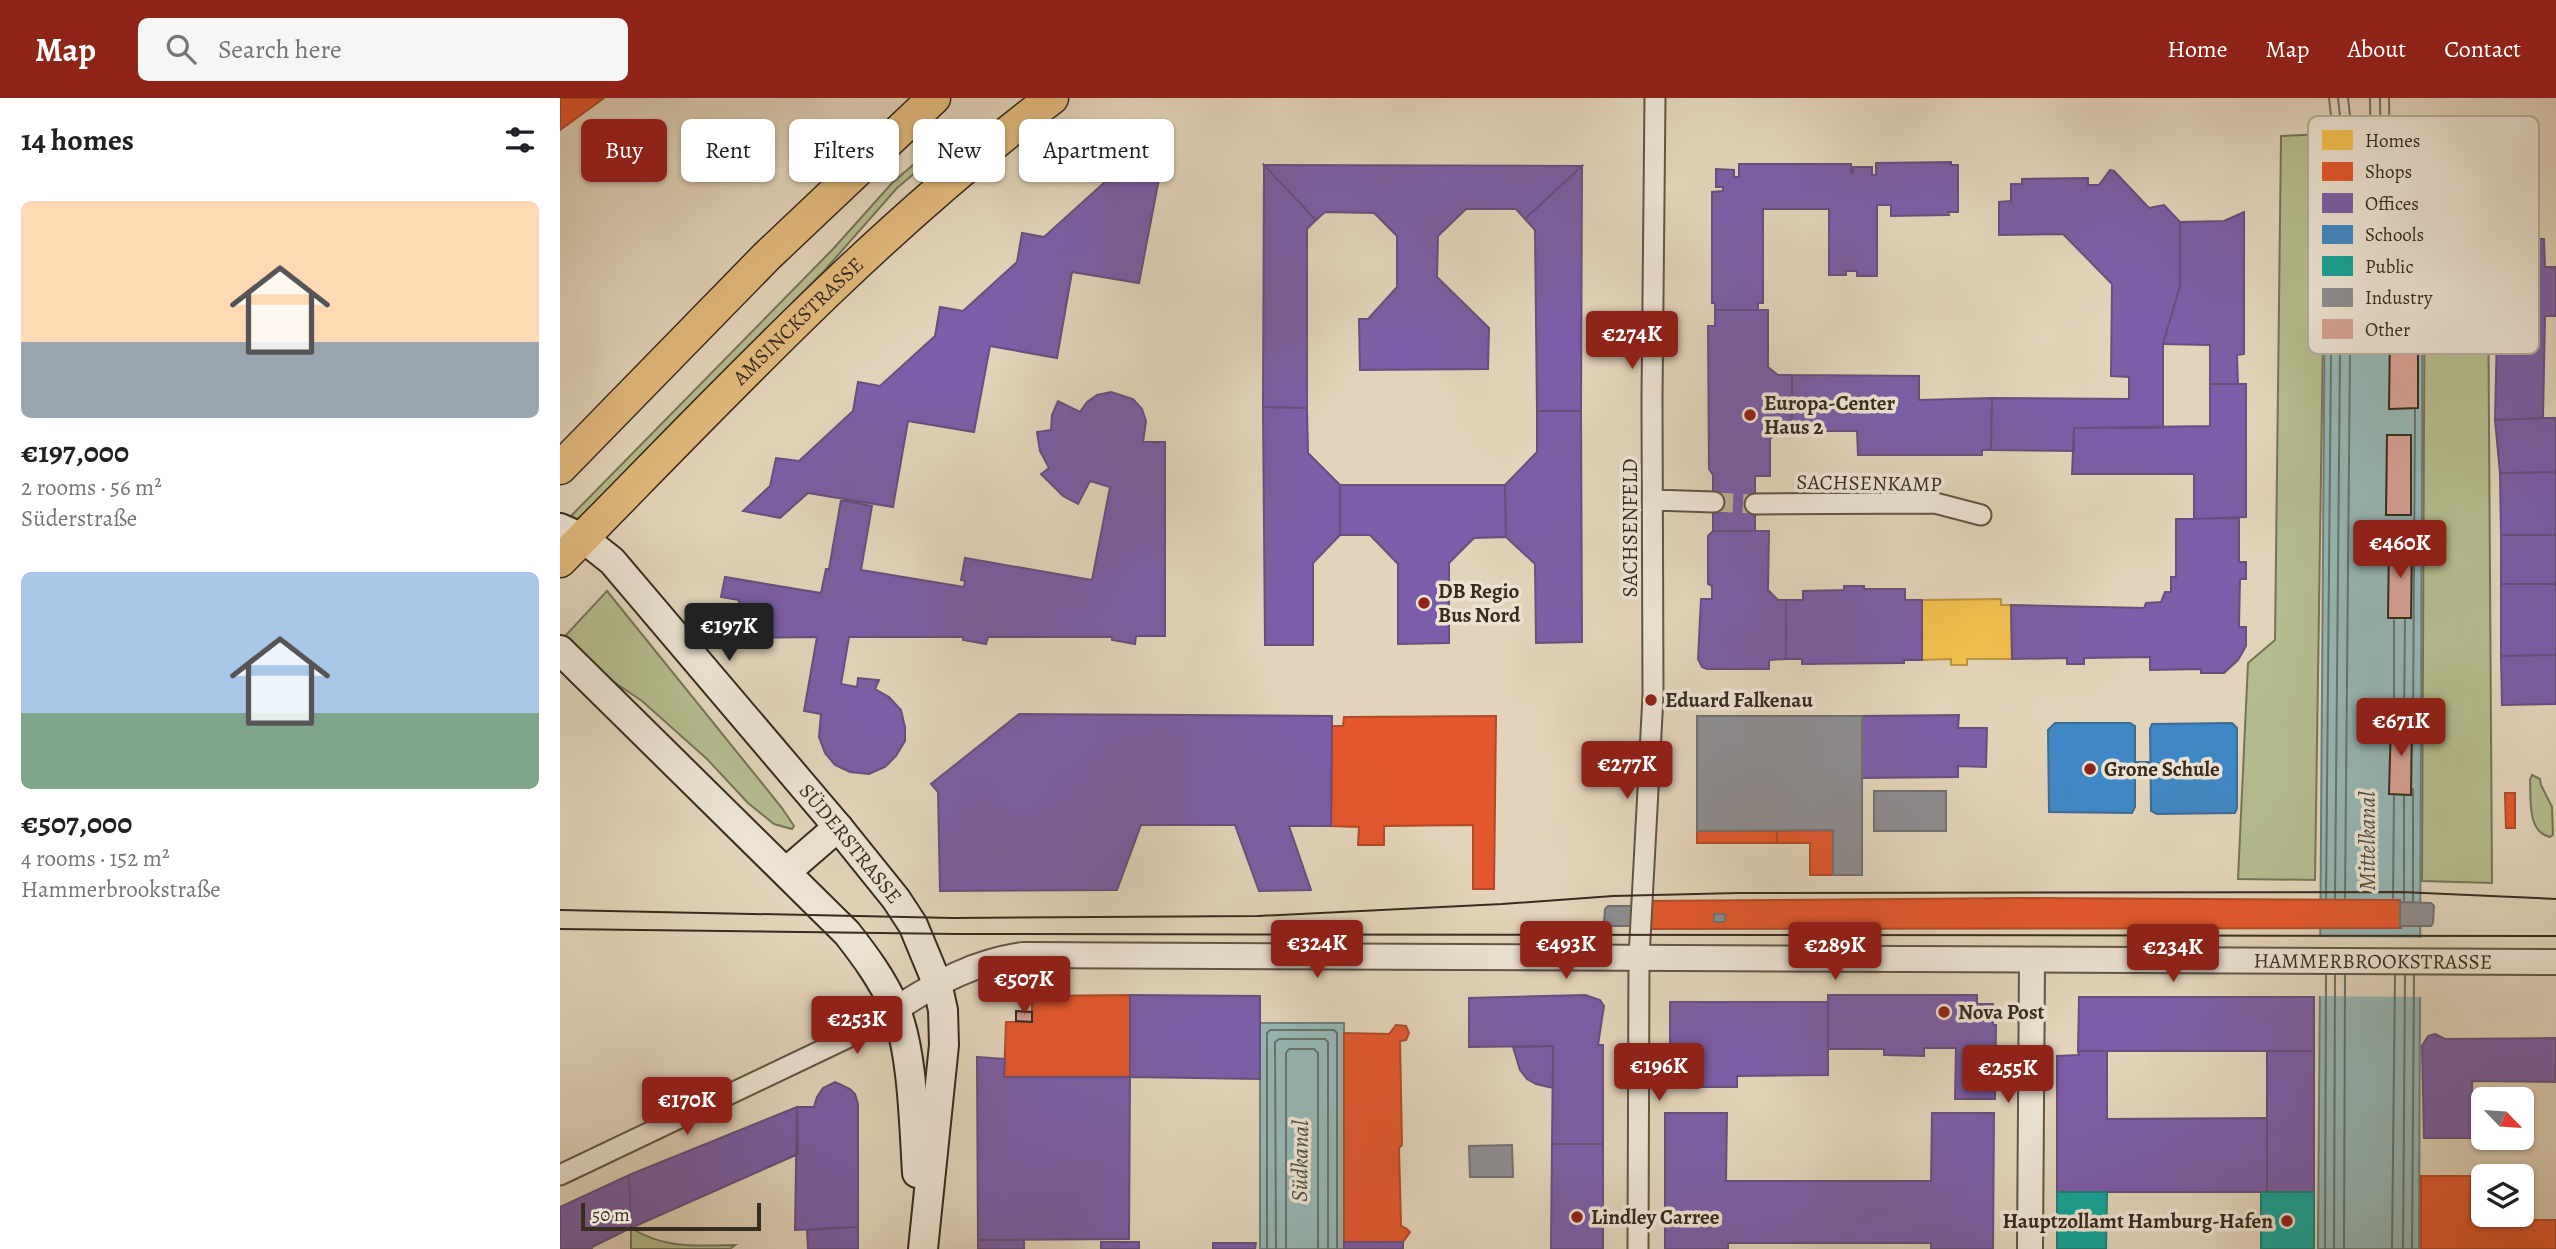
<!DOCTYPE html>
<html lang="en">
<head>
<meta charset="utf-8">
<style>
  body { margin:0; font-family:Alegreya,serif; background:#f6f6f6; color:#202124; height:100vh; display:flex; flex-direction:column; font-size:26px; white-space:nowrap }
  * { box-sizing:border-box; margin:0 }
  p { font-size:23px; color:#757577 }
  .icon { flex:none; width:38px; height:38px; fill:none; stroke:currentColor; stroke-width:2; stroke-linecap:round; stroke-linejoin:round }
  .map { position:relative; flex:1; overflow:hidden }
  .drawer { display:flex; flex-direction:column; background:#fff; width:560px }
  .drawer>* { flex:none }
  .hud { position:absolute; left:21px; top:21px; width:665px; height:63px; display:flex; gap:14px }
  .needle { width:46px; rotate:115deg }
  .fabs { position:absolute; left:1911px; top:989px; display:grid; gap:14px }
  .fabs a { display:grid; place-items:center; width:63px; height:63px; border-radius:10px; background:#fff; box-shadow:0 2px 5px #0004; font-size:35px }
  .scale { position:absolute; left:21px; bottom:18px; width:180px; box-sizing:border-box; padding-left:7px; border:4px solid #372c1e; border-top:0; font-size:19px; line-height:24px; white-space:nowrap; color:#372c1e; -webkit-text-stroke:5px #ece3d2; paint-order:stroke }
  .price { position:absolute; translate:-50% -60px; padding:0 16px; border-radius:7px; background:#8f2418; color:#fff; font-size:23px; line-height:46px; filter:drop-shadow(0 2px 4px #0008) }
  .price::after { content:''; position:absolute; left:50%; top:42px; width:21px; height:16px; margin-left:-10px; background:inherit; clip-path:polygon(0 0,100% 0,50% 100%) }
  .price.on { background:#222; color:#fff }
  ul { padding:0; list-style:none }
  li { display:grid; align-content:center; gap:14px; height:371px; padding:0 21px }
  li span { display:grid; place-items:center; height:217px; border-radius:10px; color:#555 }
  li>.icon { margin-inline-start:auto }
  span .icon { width:126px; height:126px; fill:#fffc; stroke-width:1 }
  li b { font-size:30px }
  h2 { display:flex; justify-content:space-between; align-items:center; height:84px; padding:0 21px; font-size:30px }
  .pill { padding:0 24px; border-radius:10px; background:#fff; box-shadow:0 2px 5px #0004; font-size:24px; line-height:63px }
  .pill.on { background:#8f2418; color:#fff }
  header { display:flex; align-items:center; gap:42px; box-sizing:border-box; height:98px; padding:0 35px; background:#8f2418; color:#fff }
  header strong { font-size:33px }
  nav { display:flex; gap:38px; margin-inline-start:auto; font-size:24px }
  .search { width:490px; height:63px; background:#f6f6f6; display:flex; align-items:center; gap:18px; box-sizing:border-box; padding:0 24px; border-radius:10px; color:#757577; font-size:26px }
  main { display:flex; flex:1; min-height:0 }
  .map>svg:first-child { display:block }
  .green { fill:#b5bc8e; stroke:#767456; stroke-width:2 }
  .water { fill:#95b7b5; stroke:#6f7f79; stroke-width:2 }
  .pier { fill:#e2d4ba }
  .homes { fill:#f2c14e; stroke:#ba9440; stroke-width:2 }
  .shops { fill:#e4572e; stroke:#b04a29; stroke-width:2 }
  .offices { fill:#7b5ea7; stroke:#674f7e; stroke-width:2 }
  .schools { fill:#3f88c5; stroke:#3d6c93; stroke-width:2 }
  .public { fill:#17a398; stroke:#217f73; stroke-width:2 }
  .industry { fill:#8d8d92; stroke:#73706f; stroke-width:2 }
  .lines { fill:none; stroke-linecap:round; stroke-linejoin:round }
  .shore { stroke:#66726a; stroke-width:2 }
  .building { fill:#d7a295; stroke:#372c1e; stroke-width:2 }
  .minor-tunnel { stroke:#c0b29b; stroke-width:19; stroke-dasharray:19 10; stroke-linecap:butt }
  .minor-casing { stroke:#625645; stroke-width:23 }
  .tertiary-casing { stroke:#625645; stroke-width:28 }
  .secondary-casing { stroke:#372c1e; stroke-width:32 }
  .primary-casing { stroke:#372c1e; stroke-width:35 }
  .minor { stroke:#ece3d2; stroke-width:19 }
  .tertiary { stroke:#ece3d2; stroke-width:24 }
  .secondary { stroke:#ece3d2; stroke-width:28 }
  .primary { stroke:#e1ba7d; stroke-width:32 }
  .tram { stroke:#372c1e; stroke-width:2 }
  .poi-dot { fill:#8f2418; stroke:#ece3d2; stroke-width:2.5 }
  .labels { text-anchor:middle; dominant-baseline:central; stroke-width:7; stroke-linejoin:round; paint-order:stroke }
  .street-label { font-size:21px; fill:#372c1e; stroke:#ece3d2 }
  .poi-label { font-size:21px; font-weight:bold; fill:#372c1e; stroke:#ece3d2; text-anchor:start }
  .water-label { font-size:23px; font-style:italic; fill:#4e4f44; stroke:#ece3d2 }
  .key { fill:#ece3d2; stroke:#b6ac9c; stroke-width:2 }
  .key-label { font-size:19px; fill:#372c1e }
</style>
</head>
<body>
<header>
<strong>Map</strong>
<div class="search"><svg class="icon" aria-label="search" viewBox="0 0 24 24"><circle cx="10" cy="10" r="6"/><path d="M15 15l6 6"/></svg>Search here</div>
<nav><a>Home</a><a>Map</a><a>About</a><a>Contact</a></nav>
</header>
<main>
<section class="drawer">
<h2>14 homes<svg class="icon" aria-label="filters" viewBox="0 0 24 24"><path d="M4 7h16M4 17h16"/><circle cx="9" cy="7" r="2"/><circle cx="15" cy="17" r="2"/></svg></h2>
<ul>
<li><span style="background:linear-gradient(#ffd9b3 65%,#9aa5b1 0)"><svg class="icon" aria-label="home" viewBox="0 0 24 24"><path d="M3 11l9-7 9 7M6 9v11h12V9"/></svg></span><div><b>€197,000</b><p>2 rooms · 56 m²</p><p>Süderstraße</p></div></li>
<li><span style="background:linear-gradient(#a9c7e8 65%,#7fa58c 0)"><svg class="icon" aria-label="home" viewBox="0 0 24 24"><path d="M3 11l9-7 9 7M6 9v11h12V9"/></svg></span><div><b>€507,000</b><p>4 rooms · 152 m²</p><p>Hammerbrookstraße</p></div></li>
</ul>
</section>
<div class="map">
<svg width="1996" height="1151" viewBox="0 0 1996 1151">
  <rect width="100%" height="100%" fill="#e2d4ba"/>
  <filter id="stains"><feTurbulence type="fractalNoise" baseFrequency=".00286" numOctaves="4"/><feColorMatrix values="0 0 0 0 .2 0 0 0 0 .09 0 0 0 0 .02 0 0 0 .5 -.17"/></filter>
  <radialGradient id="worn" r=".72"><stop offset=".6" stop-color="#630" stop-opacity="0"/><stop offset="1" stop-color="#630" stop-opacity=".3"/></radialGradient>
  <path class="green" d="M1881,18l46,2 5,765 -70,-2 3,-679 -25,-30 -1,-40 39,1z
    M405,23l7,4 -75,63 -73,83 -247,249 -7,-3 263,-268 60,-67z
    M1766,36l-11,746 -77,-1 10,-216 27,-23 6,-504z
    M47,493l175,217 12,18 -2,3 -18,-5 -26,-21 -41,-44 -65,-58 -37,-25 -27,-25 -12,-16z
    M1972,677l8,4 1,6 11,22 1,28 -3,2c-23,-5 -19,-38 -20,-57z
    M71,1130c34,21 64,18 104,17l-5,4h-99z"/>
  <path class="water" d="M1762,0h74l1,78 26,28 -4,1045h-101l8,-1115z
    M700,925h84v226h-84z"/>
  <path class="pier" d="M1758,0h82v33l-78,-1z
    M1756,839l108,1 1,59 -110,-1z"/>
  <path class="homes" d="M1441,501v6h10l1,54h-45v6h-16v-6l-29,1v-60z"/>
  <path class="shops" d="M0,0h44l-44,32z
    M936,618l-2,173h-21v-64l-89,1v19h-26l1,-18 -28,-1 1,-100h11l1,-9z
    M1945,695h10v35h-9z
    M1273,732v45h-23v-32h-33v-12z
    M1137,733h80v12h-80z
    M1460,800l380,2 1,28 -761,1v-28z
    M570,897v82h-126l2,-55h26v-26z
    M836,927l10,1 3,7 -3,7 -6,1 2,104 -3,3 2,78 6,3 3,3 -7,10h-59v-209l45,1z
    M1861,1078h50l-1,44h86v29h-135z"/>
  <path class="offices" d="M1391,64v3h7v47h-10l1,3 -58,1v-11h-14v71h-20v-5h-11v4h-17v-66h-66v94h-5v7h-43v-7h-3v-111l11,-1v-4h-7v-18l18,1v7h5v-13h112v9h2v-6h19v8h4v-12z
    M566,65h36l-23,120 -67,-11 -15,86 -67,-12 -16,86 -66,-11 -15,86 -85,-14 -28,25 -37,-7 27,-25 6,-28 23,3 54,-50 5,-29 22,4 55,-50 5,-29 23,4 54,-49 5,-29 22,4z
    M704,67l318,1 -57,53 -9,-10h-50l-28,27 -1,41 52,51 -1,41 -128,1 -1,-51h9l29,-32v-51l-23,-23 -49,-1 -9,8z
    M704,67l52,55 -9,9v179l-44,-1z
    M1022,68l-1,245h-44l-2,-181 -10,-11z
    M1550,72l4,1 35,37 15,-3 16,17v64l-17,58v84h-89v23l-83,-1 1,-52 137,1v-22l-18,-1 1,-92 -49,-50 -64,1v-33l12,-1v-17h11v-5l66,-1v7h11z
    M1684,114v142l-7,1 1,29h-28v-39l-47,-1 17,-58v-64l44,-1z
    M1984,141l1,28h11v49h-11l-2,102 -48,2 4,-180z
    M1155,212h53v57l10,8h14v56h-14l-8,8v37h-15v55h-42v-56l-4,-6 -1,-143h7z
    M1232,277l127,1v24l73,-2 -1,52h-9v5h-124l-1,-24h-65z
    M1650,286h36v133l-52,2v-45h-122l2,-46 136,-2z
    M551,294l22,7 9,10 4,12 -3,21h22v194h-29l-1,8 -23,-4v-3h-124l-2,7 -23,-4v-3h-114l-8,47 16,3 1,-9 21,2 -4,9 14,8 12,13 4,17v14l-9,15 -11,11 -16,7 -19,-2 -15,-7 -10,-12 -6,-16 2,-23 -17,-3 13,-74 -79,1 1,-38 -18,-3 4,-20 96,16 5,-24h3l12,-69 31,6 -11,64 103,17 1,-6 -4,-1 4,-22 127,22 18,-93 -20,-6 -12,23 -15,-8 -22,-22 8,-6 -9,-17 -3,-19 14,-2 1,-15 6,-14 22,11 7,-10 10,-7z
    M703,309l44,1 1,45 32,32v50l-27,28v82h-48z
    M977,313h44l1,231 -46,1 -1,-79 -29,-27 -1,-52 32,-33z
    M1983,320h13v54l-56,1 -5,-53z
    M1996,374v63h-55l-1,-62z
    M780,387h165l1,52 -32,1 -25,25v80l-51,1v-80l-28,-29h-30z
    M1679,420v44h7v17h-6l-1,48h7v19l-8,14 -14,13h-23v-4l-51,1v-13l-66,1v6h-17v-6l-55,1 -1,-54 133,3 2,-5 15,-1 4,-10h6v-15h5v-58z
    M1153,433h56l-1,59 10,10h8v59l-17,1v9h-62l-5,-2 -4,-8 3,-60h11v-13l-4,-2v-48z
    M1941,437h55v49h-55z
    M1941,486h55v71l-55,1z
    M1284,488h20v3h41v11h17v60h-18v3l-102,1v-5h-16v-59h17v-9l41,-1z
    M1996,557v49l-54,1 -1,-49z
    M459,616l313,2 -1,110h-42l22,64 -52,1 -24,-66h-94l-24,65 -177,1 -2,-99 -7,-8z
    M1399,617l-1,13h29l-1,39 -28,-1v11l-96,1v-62z
    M570,897l130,1v83l-130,-2z
    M1025,897l15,5 4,6 -6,39h5v99h-51l1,-98 -84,1v-49z
    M1268,897h149v9h16v21h3l-1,74h-40l1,-51h-32v8l-40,-1v-6h-56z
    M1519,899h235v54h-236z
    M1110,904h158v73l-91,1v11h-67z
    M1875,936l10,5 111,-1v44l-84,-1 1,57h-49l-2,-92 6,-10z
    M993,948v42l-17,-4 -9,-5 -7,-9 -7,-23z
    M1518,953h29v68l160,-1v74h-210v-136l22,-1z
    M1707,953h47v141h-47z
    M417,959l28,2 -1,18h126l-1,162 -151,1z
    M275,984l15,7 5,5 3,10v123l-63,3 2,-123h17l3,-10 6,-9z
    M237,1009l1,47 -167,74 -2,-53z
    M1105,1015h62l-1,68h205l1,-68h62l-1,136h-62v-6h-203v6h-63z
    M992,1046h51v105h-52z
    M69,1077l2,53 -39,19v2h-32v-42z
    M298,1129v22h-50l-1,-19z
    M418,1142h46v9h-46z
    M541,1144h38v7h-38z
    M784,1144h59v7h-59z
    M653,1145h43l-1,6h-42z"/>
  <path class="schools" d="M1495,625h75l5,3v36h15v8h-15v37l-3,6 -83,-1 -1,-82z
    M1672,625l5,5v80l-2,5 -78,1 -6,-3 -1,-82 2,-5z"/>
  <path class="public" d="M1497,1094h50l-1,57h-49z
    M1701,1094h53v57h-53z"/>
  <path class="industry" d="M1137,618h165v159h-29v-45l-136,1z
    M1314,693h72v40h-72z
    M1840,804l31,1 3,3 -1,17 -2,3h-31z
    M1048,808h32v20h-33l-3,-4 1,-13z
    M1154,816h11v8h-11z
    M952,1047l1,32h-43l-1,-31z"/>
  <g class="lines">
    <path class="shore" d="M1810,0l1,84 6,11 18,20
      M1820,0l1,81 26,34
      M1829,0l1,79 25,29 1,7
      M1834,621v-99
      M1844,622l1,-100
      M1853,623l2,-311
      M1766,800l7,-764 -4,-36
      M1775,800l7,-764 -4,-36
      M1785,800l7,-764 -4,-36
      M1833,800l1,-102
      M1844,802v-104
      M1853,803v-112
      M707,1151v-216l3,-3h64l3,3v216
      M716,1151l-1,-207 4,-3h46l3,3v207
      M726,1151v-196l3,-4h25l4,4v196
      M1765,1151l1,-274
      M1774,1151l1,-274
      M1784,1151l1,-274
      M1832,1151l3,-274
      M1843,1151l2,-274
      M1852,1151l2,-274"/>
  </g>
  <path class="building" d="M1830,235h28v75l-29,1z
    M1827,337h24v80h-25z
    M1829,444h23l-1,76h-23z
    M1831,623l21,1 -1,73 -22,-1z
    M456,913l16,1v10l-16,-1z"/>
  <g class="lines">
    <path class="minor-tunnel" d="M1154,404l41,2"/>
    <defs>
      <path id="minor" d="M1093,402l61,2
        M1195,406l180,-1 46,12
        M0,1077l302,-144 34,-22
        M1078,1151l1,-291 14,-262 -1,-298 3,-300"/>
      <g id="tertiary">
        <path id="s1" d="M336,911c40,-26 78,-47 127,-54l1533,7"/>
        <path d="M1470,1151l2,-288"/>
      </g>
      <g id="secondary">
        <path id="s2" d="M0,430l23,10 29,23 226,266 58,72 17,26 24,58 6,27 1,35 -21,204"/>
        <path d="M0,552l287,283c18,23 35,46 47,73 19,42 20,121 23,167"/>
        <path d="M226,774l52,-45"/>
      </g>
      <g id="primary">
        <path d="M0,370l207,-212 167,-158"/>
        <path id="s3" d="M0,463c158,-160 312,-327 492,-463"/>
      </g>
    </defs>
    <use href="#minor" class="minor-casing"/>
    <use href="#tertiary" class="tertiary-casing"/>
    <use href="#secondary" class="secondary-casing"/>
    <use href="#primary" class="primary-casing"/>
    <use href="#minor" class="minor"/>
    <use href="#tertiary" class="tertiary"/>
    <use href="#secondary" class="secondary"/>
    <use href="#primary" class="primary"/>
    <path class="tram" d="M0,812l393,8 305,-2 244,-12 111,-8 125,-3 663,-1 155,7
      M0,831l397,5 1599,2"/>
  </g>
  <g class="poi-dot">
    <circle cx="1190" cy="317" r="7"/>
    <circle cx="864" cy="505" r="7"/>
    <circle cx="1091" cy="602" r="7"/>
    <circle cx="1530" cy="671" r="7"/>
    <circle cx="1384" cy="914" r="7"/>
    <circle cx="1017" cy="1119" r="7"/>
    <circle cx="1727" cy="1123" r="7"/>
  </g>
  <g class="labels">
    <g class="street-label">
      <text stroke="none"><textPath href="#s3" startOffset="338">AMSINCKSTRASSE</textPath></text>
      <text transform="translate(1309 385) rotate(1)">SACHSENKAMP</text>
      <text transform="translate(1070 430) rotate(-90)">SACHSENFELD</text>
      <text stroke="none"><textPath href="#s2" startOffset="432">SÜDERSTRASSE</textPath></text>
      <text stroke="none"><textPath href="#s1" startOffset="1489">HAMMERBROOKSTRASSE</textPath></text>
    </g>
    <g class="poi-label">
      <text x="1204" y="305">Europa-Center<tspan x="1204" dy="24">Haus 2</tspan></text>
      <text x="878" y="493">DB Regio<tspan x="878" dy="24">Bus Nord</tspan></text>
      <text x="1105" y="602">Eduard Falkenau</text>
      <text x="1544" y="671">Grone Schule</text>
      <text x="1398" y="914">Nova Post</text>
      <text x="1031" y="1119">Lindley Carree</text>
      <text x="1713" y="1123" text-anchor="end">Hauptzollamt Hamburg-Hafen</text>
    </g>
    <g class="water-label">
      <text transform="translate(1807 743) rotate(-90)">Mittelkanal</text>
      <text transform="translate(740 1063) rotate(-89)">Südkanal</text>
    </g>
  </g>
  <rect x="1748" y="18" width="231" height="238" rx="10" class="key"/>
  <rect x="1762" y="32" width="31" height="20" fill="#f2c14e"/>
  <rect x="1762" y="64" width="31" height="19" fill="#e4572e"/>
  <rect x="1762" y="95" width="31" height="20" fill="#7b5ea7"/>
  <rect x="1762" y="127" width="31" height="19" fill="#3f88c5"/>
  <rect x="1762" y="158" width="31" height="20" fill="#17a398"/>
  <rect x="1762" y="190" width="31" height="19" fill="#8d8d92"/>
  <rect x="1762" y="221" width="31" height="20" fill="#d7a295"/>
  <g class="key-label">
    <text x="1805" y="49">Homes</text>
    <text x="1805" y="80">Shops</text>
    <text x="1805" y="112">Offices</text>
    <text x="1805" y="143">Schools</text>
    <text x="1805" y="175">Public</text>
    <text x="1805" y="206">Industry</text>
    <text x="1805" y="238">Other</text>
  </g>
  <rect width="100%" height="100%" filter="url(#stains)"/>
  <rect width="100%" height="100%" fill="url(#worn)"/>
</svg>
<div class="fabs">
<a><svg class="needle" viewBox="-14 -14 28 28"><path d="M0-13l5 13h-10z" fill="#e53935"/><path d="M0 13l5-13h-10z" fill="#757577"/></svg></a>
<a><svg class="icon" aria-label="layers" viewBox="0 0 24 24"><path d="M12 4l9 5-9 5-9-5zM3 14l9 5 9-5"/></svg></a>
</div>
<div class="scale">50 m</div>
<b class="price" style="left:1072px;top:273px">€274K</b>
<b class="price" style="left:1840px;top:482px">€460K</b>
<b class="price on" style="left:169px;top:565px">€197K</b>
<b class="price" style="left:1841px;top:660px">€671K</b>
<b class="price" style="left:1067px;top:703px">€277K</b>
<b class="price" style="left:757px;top:882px">€324K</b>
<b class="price" style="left:1006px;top:883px">€493K</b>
<b class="price" style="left:1275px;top:884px">€289K</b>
<b class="price" style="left:1613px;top:886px">€234K</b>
<b class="price" style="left:464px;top:918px">€507K</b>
<b class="price" style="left:297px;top:958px">€253K</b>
<b class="price" style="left:1099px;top:1005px">€196K</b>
<b class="price" style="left:1448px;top:1007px">€255K</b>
<b class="price" style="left:127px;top:1039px">€170K</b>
<div class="hud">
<a class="pill on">Buy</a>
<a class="pill">Rent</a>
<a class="pill">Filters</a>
<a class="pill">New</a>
<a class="pill">Apartment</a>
</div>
</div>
</main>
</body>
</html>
